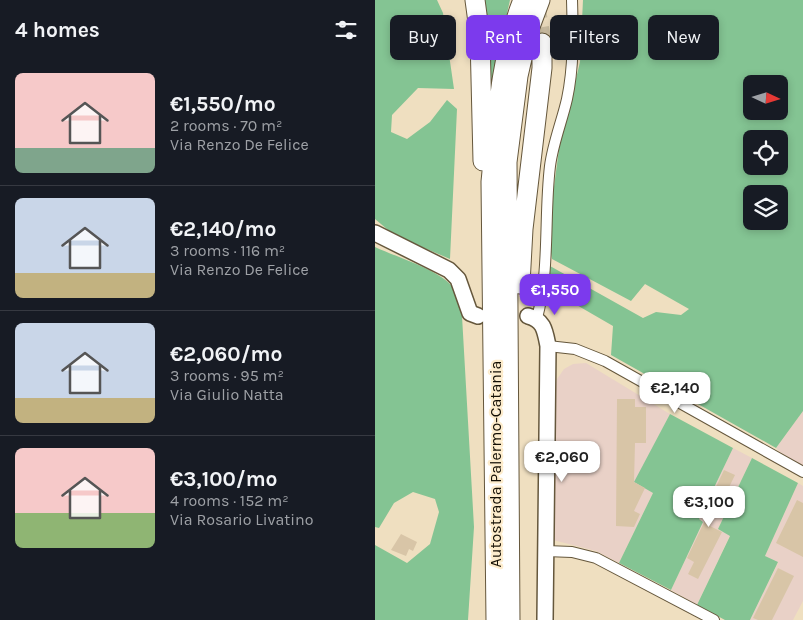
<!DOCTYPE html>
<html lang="en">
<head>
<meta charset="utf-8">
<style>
  body { margin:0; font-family:Karla,sans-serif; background:#20242c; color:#f1f3f6; height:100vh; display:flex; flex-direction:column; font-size:19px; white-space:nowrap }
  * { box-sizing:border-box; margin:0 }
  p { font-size:16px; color:#9ea1a6 }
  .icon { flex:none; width:28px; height:28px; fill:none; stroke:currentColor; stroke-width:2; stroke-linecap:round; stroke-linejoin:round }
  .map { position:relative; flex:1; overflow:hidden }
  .drawer { display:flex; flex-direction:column; background:#171b24; width:375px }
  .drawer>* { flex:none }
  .guide { position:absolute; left:15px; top:15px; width:338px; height:45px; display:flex; gap:10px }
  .needle { width:32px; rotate:94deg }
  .tools { position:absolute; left:368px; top:75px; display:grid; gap:10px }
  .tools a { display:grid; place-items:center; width:45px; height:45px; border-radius:8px; background:#171b24; box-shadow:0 2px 8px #0003; font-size:25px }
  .price { position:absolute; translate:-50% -42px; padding:0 11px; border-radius:10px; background:#fff; color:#222; font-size:16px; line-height:32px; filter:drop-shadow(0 1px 2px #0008) }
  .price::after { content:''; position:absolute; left:50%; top:30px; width:15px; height:11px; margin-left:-8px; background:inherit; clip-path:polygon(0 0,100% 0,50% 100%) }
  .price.current { background:#7c3aed; color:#fff }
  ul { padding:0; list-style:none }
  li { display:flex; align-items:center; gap:15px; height:125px; padding:0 15px }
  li+li { border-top:1px solid #363941 }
  li span { display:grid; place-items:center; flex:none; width:140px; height:100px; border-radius:8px; color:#555 }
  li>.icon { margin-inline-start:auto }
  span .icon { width:60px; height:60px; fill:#fffc; stroke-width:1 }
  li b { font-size:21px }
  h2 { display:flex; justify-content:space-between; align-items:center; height:60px; padding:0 15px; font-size:21px }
  .tag { padding:0 18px; border-radius:8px; background:#171b24; box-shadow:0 2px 8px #0003; font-size:18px; line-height:45px }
  .tag.current { background:#7c3aed; color:#fff }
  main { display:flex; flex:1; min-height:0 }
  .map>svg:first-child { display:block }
  .industrial { fill:#e9d1c7 }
  .green { fill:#84c493; fill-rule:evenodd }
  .building { fill:#d8c5a7 }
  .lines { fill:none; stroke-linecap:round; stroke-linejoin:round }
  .highway-tunnel { stroke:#cec0a4; stroke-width:19; stroke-dasharray:19 9; stroke-linecap:butt }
  .street-casing { stroke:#65573c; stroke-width:12 }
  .secondary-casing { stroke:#65573c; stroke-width:18 }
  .highway-casing { stroke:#65573c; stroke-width:21 }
  .street { stroke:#fff; stroke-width:10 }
  .secondary { stroke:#fff; stroke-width:15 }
  .highway { stroke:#fff; stroke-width:19 }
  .labels { text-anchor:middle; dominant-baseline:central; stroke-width:4.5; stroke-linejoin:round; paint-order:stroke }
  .street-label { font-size:16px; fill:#130e04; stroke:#fdeccc }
</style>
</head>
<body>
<main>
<section class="drawer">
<h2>4 homes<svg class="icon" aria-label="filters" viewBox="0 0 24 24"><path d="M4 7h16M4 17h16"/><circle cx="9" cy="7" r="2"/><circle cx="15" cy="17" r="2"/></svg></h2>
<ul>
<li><span style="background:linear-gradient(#f6c9c9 75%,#7fa58c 0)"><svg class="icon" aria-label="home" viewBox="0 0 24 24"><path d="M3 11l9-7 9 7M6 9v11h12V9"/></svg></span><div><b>€1,550/mo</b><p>2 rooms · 70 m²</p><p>Via Renzo De Felice</p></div></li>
<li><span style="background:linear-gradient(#c9d6e8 75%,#c2b280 0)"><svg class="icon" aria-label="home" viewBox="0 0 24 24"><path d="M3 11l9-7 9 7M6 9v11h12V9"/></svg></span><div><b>€2,140/mo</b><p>3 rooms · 116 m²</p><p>Via Renzo De Felice</p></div></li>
<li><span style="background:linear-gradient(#c9d6e8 75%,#c2b280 0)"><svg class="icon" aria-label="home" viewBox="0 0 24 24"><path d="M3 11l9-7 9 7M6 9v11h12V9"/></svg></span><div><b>€2,060/mo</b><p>3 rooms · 95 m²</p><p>Via Giulio Natta</p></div></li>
<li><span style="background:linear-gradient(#f6c9c9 65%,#8fb573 0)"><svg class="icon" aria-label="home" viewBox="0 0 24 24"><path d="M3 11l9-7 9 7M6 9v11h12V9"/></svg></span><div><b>€3,100/mo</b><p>4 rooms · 152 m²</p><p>Via Rosario Livatino</p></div></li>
</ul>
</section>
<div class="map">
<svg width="428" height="620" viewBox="0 0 428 620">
  <rect width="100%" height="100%" fill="#efdfc0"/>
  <path class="industrial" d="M211,363l84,51 -35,68 18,11 -34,70 -23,-12 -43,-11 1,-149 3,-12 7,-10 9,-5z
    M428,411v55l-22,-13 -5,-5z
    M358,448l19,10 -34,71 12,6 -33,70 -26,-15 32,-68 -4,-3z
    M423,483l5,3v115l-10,19h-43l28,-57 -13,-7z"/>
  <path class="green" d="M0,0h62l6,13 11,76 -36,-1 -26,27 -1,17 16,7 23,-17 17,-22 10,9 -7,150 -56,-24 -19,-16z
    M105,0h30l-20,90z
    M208,0h220v411l-27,37 -165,-93 2,-29 -64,-37 1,-23 93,52 13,-6 25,3 8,-6 -44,-25 -14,17 -79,-42 -2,-13 3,-52 6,-45 21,-87zM376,84h28v27h-28zM376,139h28v27h-28zM376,194h28v27h-28z
    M0,247c23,11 71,24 82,46 3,6 3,16 5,23l12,211 -6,93h-93v-75l32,18 23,-19 9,-32 -4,-13 -22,-7 -19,11 -15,25 -4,-1z
    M295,414l63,34 -34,71 4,3 -32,68 -52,-27 34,-70 -19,-11z
    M377,458l46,25 -33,73 13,6 -28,58h-25l-28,-15 33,-69 -12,-7z"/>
  <path class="building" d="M242,399h18v8h11v36h-11l-1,39 11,6 -11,23 6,3 -6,13 -18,-1z
    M349,470l11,5 -25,51 12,6 -24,47 -10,-5 6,-12 -7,-4 21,-44 -4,-2z
    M422,500l6,3v54l-27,-14z
    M26,534l16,8 -4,9 -4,-2 -3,7 -15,-6z
    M403,568l16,8 -22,44h-14l-5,-2z"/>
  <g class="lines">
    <path class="highway-tunnel" d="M160,0l7,43"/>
    <defs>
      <path id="street" d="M162,318c13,-49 7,-102 13,-152 3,-23 12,-45 17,-67 7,-33 6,-65 5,-99
        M173,346l27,3 30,12 198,111
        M171,551l26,1 24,6 118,62"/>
      <path id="secondary" d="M0,233l74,37 9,9 12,34 8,3
        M153,316c16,4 17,15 20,30l-3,274"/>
      <path id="highway" d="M100,0l5,37 3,124
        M145,284l3,-55 19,-161v-25
        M121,620l-5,-438c6,-61 9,-125 32,-182
        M135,620l-3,-458 11,-86 10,-44 12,-32"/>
    </defs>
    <use href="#street" class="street-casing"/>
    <use href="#secondary" class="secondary-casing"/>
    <use href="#highway" class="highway-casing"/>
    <use href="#street" class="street"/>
    <use href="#secondary" class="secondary"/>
    <use href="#highway" class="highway"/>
  </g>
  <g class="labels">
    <g class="street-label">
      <text transform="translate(120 464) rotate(-90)">Autostrada Palermo-Catania</text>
    </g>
  </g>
</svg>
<div class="tools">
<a><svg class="needle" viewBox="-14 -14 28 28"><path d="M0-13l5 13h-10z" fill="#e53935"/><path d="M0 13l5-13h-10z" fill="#9ea1a6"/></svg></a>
<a><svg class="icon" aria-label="locate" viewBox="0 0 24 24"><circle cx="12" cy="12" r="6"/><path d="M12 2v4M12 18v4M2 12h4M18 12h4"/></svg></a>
<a><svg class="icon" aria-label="layers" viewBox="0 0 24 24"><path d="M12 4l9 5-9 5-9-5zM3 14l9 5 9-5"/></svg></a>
</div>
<b class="price current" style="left:180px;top:316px">€1,550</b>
<b class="price" style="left:300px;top:414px">€2,140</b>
<b class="price" style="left:187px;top:483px">€2,060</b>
<b class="price" style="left:334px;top:528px">€3,100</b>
<div class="guide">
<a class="tag">Buy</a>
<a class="tag current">Rent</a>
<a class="tag">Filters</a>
<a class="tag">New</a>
</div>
</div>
</main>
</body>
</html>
